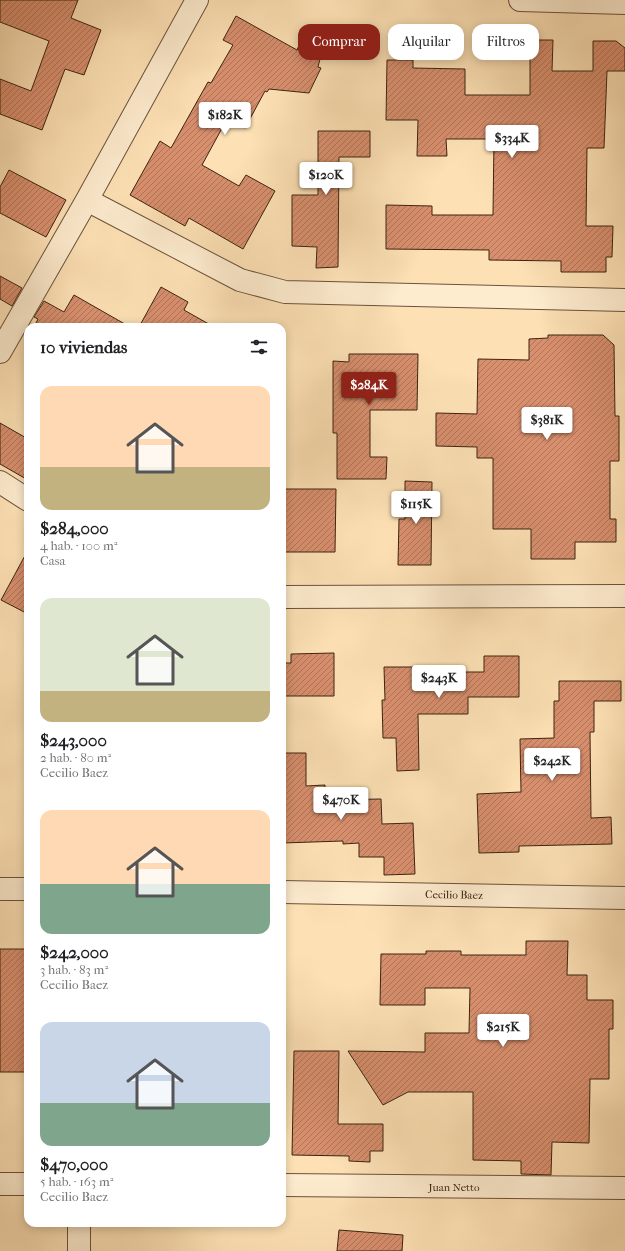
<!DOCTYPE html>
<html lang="es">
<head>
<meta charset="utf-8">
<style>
  body { margin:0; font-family:"IM FELL French Canon",serif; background:#f6f6f6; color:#202124; height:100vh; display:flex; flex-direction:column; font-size:15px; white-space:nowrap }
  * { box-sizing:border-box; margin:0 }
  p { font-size:13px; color:#757577 }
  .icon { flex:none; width:22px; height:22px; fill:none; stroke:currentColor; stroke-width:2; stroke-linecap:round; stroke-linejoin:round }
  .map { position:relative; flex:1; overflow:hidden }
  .side { position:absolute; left:24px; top:323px; width:262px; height:904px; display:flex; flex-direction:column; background:#fff; border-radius:12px; box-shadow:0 2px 10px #0003 }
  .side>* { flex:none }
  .banner { position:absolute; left:298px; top:24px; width:267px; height:36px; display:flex; gap:8px }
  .price { position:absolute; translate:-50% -34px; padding:0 9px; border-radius:4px; background:#fff; color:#222; font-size:13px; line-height:26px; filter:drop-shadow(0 1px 2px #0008) }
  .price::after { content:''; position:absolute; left:50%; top:24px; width:12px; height:9px; margin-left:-6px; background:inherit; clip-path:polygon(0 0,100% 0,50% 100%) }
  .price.on { background:#8f2418; color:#fff }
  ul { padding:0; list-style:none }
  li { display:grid; align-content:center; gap:8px; height:212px; padding:0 16px }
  li span { display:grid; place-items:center; height:124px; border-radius:12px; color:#555 }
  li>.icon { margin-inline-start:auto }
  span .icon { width:72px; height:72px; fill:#fffc; stroke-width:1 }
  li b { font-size:17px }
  h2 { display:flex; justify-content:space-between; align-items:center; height:48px; padding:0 16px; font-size:17px }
  .chip { padding:0 14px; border-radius:12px; background:#fff; box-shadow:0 2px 10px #0003; font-size:14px; line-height:36px }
  .chip.on { background:#8f2418; color:#fff }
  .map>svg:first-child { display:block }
  .building { fill:url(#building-hatch); stroke:#3d2311 }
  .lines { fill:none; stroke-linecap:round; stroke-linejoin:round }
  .minor-casing { stroke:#6d523a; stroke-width:24 }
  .minor { stroke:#feeccf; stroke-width:22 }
  .labels { text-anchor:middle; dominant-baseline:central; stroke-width:3; stroke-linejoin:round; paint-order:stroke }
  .street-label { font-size:11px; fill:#3d2311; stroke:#feeccf }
</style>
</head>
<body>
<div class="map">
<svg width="625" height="1251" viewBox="0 0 625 1251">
  <defs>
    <pattern id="building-hatch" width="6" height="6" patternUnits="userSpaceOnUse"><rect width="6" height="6" fill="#d88f6e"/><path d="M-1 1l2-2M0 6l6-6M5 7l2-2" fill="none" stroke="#b07459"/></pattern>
  </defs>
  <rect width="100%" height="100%" fill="#fde1b5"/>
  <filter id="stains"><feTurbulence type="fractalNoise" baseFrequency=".005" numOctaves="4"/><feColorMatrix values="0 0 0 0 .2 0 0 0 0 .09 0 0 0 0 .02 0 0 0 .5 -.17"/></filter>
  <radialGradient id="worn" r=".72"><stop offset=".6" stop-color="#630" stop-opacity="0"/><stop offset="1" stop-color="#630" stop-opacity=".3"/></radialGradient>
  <path class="building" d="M0,0h78l-7,18 30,12 -17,45 -19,-6 -23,61 -42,-16v-35l31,12 18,-50 -49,-19z
    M236,16l61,34 3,-7 22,8 -4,16 3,1 -12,25 -40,-4 -2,3 -2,-1 -20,37 -18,-9 -25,46 37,21 7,-11 29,16 -32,58 -54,-31 -4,8 -55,-31 30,-54 11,7 37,-66 3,1 22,-38 -10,-5z
    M530,40h23l-1,31h41v-30h23l9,7v23h-18l-3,77h-17l-1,78h27l-1,31h-6v15h-45v-11l-72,-1v-10l-103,-1v-44l46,1v9h61l1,-76h-48l1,17h-30l1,-36h-32l1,-60h26v8l52,1v26h65z
    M318,131h52v26h-31l-1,110 -22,1 1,-21 -25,-1v-51h26z
    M9,170l57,30 -20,37 -46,-24v-26z
    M0,276l22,12 -10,18 -12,-7z
    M161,287l27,15 -4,8 30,17h-75z
    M74,295l56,32h-96l4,-8 -4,-2 10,-16 20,11z
    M548,335h55l11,10 1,71h4v45h-9v58h6v23h-41v17h-44v-30h-38v-71h-16v-11l-41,-1v-33l41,1 1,-55 51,1v-21l19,-1z
    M349,354h69l-1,56h-47v47h17l-1,22h-49v-46h-4v-72l16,1z
    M0,423l28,16v41l-28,-16z
    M405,481l27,1 -1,83h-33l1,-46h6z
    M282,489h54l-1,63h-53z
    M28,550v64l-27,-14z
    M334,653v43h-52v-33h9v-9z
    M484,656h35v41h-51v17h-50l1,56 -22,1 -1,-33h-13l-1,-38h3l-1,-33h29v5h71z
    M559,681h62v20h-27v31h-4l1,86 20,-1 1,27 -93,2v6l-40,1 -2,-59 44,-2 -1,-53 34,-1v-37h5z
    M282,753h24v33l19,-1v15l56,-1 1,25 31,-1 2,51 -31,1v-18h-25v-14l-16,1v-3l-61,2z
    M526,941h42l-1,34h20v25h26v29h-4v50h-19l-1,64 -37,-1 -1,33 -30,-1v-13l-48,-1v-68h-65l-25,13 -35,-54 77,1v-19h44l1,-45h-45v17h-45l1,-51h45v-3h35v4h65z
    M0,949h28v123h-28z
    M294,1051h45l-1,73h45v27h-13v11l-21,-1v-5l-57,-1z
    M339,1230l64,5 -1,16h-65z"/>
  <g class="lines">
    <defs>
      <path id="minor" d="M520,0l105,3
        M87,200l153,80 45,12 340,8
        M0,352l87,-152 110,-200
        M0,482l28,18
        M282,597l343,-1
        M0,889h28
        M282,892l343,6
        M0,1184h28
        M282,1185l343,3
        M79,1223v28"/>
    </defs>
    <use href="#minor" class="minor-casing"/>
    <use href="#minor" class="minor"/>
  </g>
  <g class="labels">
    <g class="street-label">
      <text transform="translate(454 895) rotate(1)">Cecilio Baez</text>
      <text x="454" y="1187">Juan Netto</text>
    </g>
  </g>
  <rect width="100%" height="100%" filter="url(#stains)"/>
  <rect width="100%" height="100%" fill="url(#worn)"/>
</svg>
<b class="price" style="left:225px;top:136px">$182K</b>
<b class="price" style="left:512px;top:159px">$334K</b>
<b class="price" style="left:326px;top:196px">$120K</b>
<b class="price on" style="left:369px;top:406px">$284K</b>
<b class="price" style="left:547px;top:441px">$381K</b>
<b class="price" style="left:416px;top:525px">$115K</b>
<b class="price" style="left:439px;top:699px">$243K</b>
<b class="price" style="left:552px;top:782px">$242K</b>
<b class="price" style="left:341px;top:821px">$470K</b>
<b class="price" style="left:503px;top:1048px">$215K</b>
<div class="banner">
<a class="chip on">Comprar</a>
<a class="chip">Alquilar</a>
<a class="chip">Filtros</a>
</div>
<section class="side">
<h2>10 viviendas<svg class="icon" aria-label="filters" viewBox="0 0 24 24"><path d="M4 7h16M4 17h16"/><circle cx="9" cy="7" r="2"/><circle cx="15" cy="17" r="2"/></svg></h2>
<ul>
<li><span style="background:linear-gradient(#ffd9b3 65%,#c2b280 0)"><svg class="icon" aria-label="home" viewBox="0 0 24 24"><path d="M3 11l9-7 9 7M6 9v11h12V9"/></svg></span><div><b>$284,000</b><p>4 hab. · 100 m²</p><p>Casa</p></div></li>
<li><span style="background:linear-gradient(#dfe7d0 75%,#c2b280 0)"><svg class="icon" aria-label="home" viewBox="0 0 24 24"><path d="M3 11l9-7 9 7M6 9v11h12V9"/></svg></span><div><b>$243,000</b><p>2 hab. · 80 m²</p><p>Cecilio Baez</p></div></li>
<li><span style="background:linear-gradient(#ffd9b3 60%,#7fa58c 0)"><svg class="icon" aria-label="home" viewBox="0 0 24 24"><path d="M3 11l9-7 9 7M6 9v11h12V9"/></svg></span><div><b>$242,000</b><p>3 hab. · 83 m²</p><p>Cecilio Baez</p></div></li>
<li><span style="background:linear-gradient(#c9d6e8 65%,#7fa58c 0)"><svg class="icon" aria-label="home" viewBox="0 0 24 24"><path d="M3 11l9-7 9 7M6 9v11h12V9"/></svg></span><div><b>$470,000</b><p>5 hab. · 163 m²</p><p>Cecilio Baez</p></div></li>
</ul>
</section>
</div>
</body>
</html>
